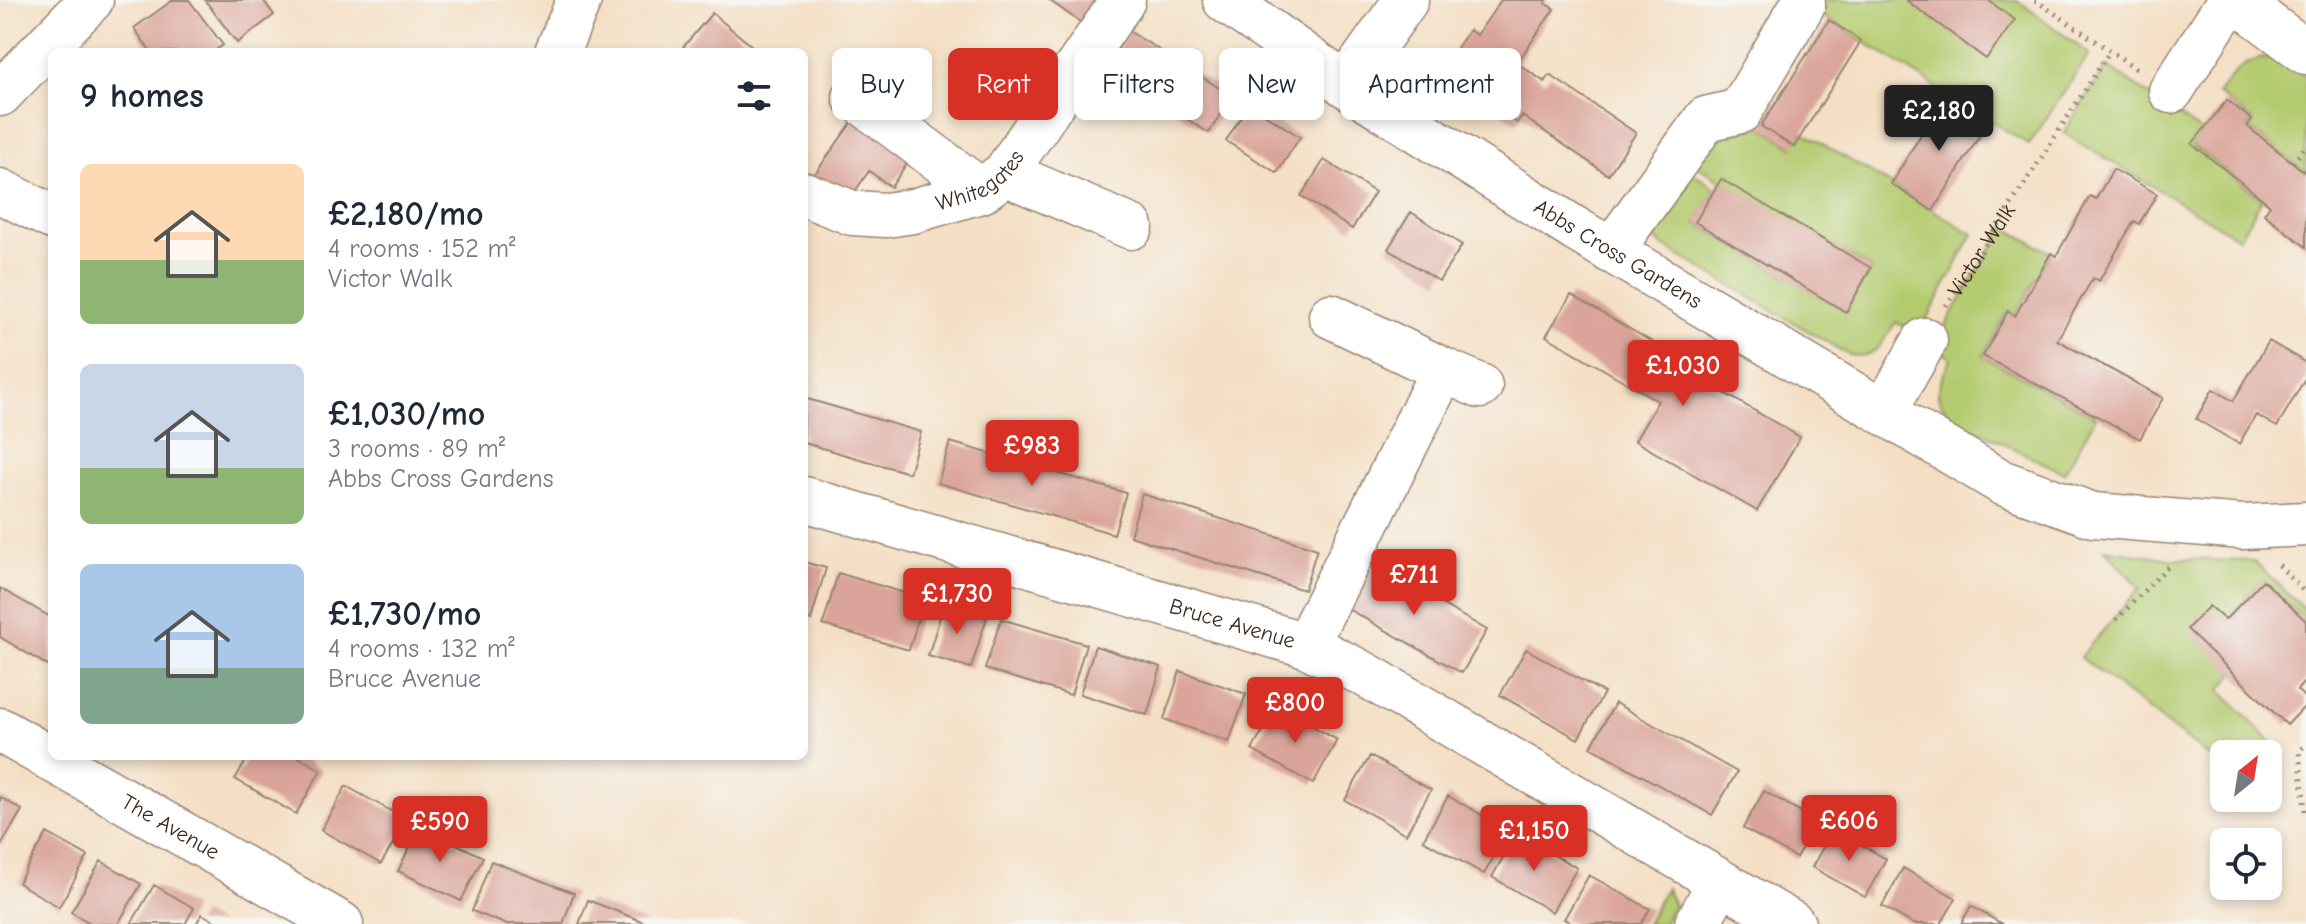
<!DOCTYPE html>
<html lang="en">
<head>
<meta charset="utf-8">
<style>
  body { margin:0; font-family:"Comic Neue",sans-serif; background:#f6f6f7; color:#1f2937; height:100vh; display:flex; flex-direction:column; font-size:30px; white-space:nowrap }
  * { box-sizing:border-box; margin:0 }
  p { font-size:26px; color:#747a83 }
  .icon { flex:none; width:44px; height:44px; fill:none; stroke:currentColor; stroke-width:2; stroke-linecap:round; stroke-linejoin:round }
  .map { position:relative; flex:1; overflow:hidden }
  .panel { position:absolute; left:48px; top:48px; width:760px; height:712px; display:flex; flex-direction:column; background:#fff; border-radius:12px; box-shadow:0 4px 12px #0003 }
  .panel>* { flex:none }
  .top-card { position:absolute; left:832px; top:48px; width:760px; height:72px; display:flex; gap:16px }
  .needle { width:52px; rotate:30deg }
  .tools { position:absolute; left:2210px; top:740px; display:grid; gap:16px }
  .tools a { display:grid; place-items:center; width:72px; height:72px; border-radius:12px; background:#fff; box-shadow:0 4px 12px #0003; font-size:40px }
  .price { position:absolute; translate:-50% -68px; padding:0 18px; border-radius:8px; background:#d93025; color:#fff; font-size:26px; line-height:52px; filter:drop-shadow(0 2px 4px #0008) }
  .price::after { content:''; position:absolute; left:50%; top:48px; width:24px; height:18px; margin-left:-12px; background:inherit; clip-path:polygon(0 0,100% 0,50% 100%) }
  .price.on { background:#222; color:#fff }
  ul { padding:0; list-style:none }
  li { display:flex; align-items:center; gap:24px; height:200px; padding:0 32px }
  li span { display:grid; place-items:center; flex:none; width:224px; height:160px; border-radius:12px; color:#555 }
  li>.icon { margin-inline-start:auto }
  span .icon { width:96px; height:96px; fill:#fffc; stroke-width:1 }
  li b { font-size:34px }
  h2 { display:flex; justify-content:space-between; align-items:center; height:96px; padding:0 32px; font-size:34px }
  .tag { padding:0 28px; border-radius:12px; background:#fff; box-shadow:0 4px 12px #0003; font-size:28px; line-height:72px }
  .tag.on { background:#d93025; color:#fff }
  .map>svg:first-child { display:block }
  .green { fill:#b4ca6e; stroke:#787a46; stroke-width:2 }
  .building { fill:#daa49a }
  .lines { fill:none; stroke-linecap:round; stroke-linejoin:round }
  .minor-casing { stroke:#988471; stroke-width:47 }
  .path { stroke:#988471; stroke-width:5; stroke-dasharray:2 6; stroke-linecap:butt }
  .minor { stroke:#fff; stroke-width:44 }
  .labels { text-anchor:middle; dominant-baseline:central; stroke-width:6; stroke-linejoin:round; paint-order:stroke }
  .street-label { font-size:22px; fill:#3b2a1e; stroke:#f6f6f2 }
</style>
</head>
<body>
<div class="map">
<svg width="2306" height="924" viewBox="0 0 2306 924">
  <rect width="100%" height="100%" fill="#f6f6f2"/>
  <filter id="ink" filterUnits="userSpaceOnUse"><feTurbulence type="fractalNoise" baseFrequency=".0125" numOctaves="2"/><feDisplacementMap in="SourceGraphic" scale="16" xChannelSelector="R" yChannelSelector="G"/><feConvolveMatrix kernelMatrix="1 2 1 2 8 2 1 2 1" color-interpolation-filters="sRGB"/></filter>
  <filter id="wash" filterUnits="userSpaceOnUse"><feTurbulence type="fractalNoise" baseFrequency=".006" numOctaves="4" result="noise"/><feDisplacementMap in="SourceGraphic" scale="32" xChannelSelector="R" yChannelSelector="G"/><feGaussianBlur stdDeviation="1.8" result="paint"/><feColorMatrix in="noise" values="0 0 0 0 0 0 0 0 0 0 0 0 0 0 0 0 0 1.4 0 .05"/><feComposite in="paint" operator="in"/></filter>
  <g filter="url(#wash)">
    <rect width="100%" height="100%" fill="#f4dfc4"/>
    <path class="green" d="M1811,0h206l72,54 -60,91 -219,-137z
      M2264,58l17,4 25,15v96l-59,-47 5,-6 -34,-26c14,-19 22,-32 46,-36z
      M2107,66l95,66 -10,13 70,54 -23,39 -176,-105z
      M1761,126l32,21 10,-15 170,102 -55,102 -22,-14c-14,20 -19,38 -47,33l-186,-109 -18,-15 40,-62 31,19 -20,35 150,88 25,-43 -181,-106 15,-21z
      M2004,227l47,26 -36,63 -8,-4 -24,44 113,61 -32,56 -105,-52c-32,-22 -21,-34 -8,-63l-18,-12z
      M2104,549l67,10 83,2 52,50v10l-43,-41 -38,40 8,54 -13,16 59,60 -11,39v-35h-44v14l-144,-111 60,-69z
      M1666,888l8,17 -10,19h-18z"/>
    <g id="blocks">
      <path class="building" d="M173,0h16l34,45 -10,7h-62l-17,-24z
        M205,0h58l11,15 -37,28z
        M1049,0h51l-17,24z
        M1501,0h46l-2,3 9,6 -37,54 28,19 5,-7 86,58 -28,42 -86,-59 -5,7 -76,-51 28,-42 8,5z
        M1906,0h82l27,20 -29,39z
        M712,13l47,39h-80z
        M1829,20l32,21 -67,106 -33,-21z
        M1129,31l103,65 -23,37 -103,-66z
        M1945,95l43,27 -55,89 -42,-27z
        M2227,100l25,20 -5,6 59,47v74l-42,-33 6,-9 -78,-61z
        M1249,104l51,33 -23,36 -51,-32z
        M855,118l56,40 -20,29 -22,-16 -20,29 -35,-25z
        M1324,160l51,32 -23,37 -51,-33z
        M2113,169l44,25 -18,30 -5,-3 -35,60 -6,-3 -36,62 106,58 -23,41 -157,-83 25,-45 7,5 36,-63 5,3 34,-60 6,3z
        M1721,179l150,89 -25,44 -151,-90z
        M1411,212l51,33 -23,36 -51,-32z
        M1571,295l90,52 -4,7 143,83 -43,74 -122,-70 23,-40 -112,-65z
        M2269,341l37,22v14l-29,50 -21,-12 -17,29 -43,-25 17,-30 20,12z
        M804,398l117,34 -12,41 -105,-30z
        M950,442l176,51 -12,41 -176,-51z
        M1142,494l175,55 -13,41 -174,-54z
        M1366,561l121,69 -25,43 -121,-68z
        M804,562l22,6 -15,52 -7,-2z
        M838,573l86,26 -15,51 -86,-25z
        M2263,580l43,41v59l-9,10 9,9v6l-19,20 -100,-96 22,-23 16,14z
        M0,588l52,30 -2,49 -50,-30z
        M944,604l43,13 -16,51 -43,-12z
        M1001,619l85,25 -15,51 -86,-26z
        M1095,646l66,21 -14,48 -67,-21z
        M1526,649l78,44 -26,46 -78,-44z
        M1180,671l66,23 -17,48 -65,-23z
        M1615,703l122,69 -25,43 -121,-68z
        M1277,706l60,34 -24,44 -61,-34z
        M249,756h48l24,14 -25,44 -61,-35z
        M1370,756l61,34 -25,44 -61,-34z
        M346,786l61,34 -26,44 -60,-34z
        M1764,791l53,30 -21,37 -53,-30z
        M1448,796l61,34 -25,44 -61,-34z
        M0,797l22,13 -22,37z
        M420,826l63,31 -22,44 -63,-30z
        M1833,829l53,30 -21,38 -53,-30z
        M47,833l41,23 -29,51 -41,-24z
        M1516,834l61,34 -25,44 -60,-35z
        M101,861l40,23 -23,40h-26l-21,-12z
        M491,861l83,32 -11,31h-58l-33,-13z
        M1903,868l53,30 -15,26h-28l-31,-18z
        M1589,875l61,34 -9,15h-67l-10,-5z
        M154,885l40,23 -9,16h-54z
        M588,900l61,24h-70z
        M1971,906l26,15 6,3h-42z
        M202,914l18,10h-24z"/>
    </g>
  </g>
  <g filter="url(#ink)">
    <use href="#blocks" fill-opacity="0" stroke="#988471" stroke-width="2"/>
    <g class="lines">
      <defs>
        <g id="minor">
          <path id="s2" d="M1225,0l121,85 229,144 428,254 90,32 150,12 63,-3"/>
          <path d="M2236,0l70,52"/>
          <path d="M557,52l22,-52"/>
          <path d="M1346,85l60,-85"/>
          <path d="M2171,91l59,-91"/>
          <path d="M0,94l91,-94"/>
          <path d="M855,97l126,94"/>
          <path d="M1005,173l126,54"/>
          <path d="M0,191l52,26"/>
          <path id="s3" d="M804,194l48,19 34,2 27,-4 68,-20 24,-18 118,-173"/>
          <path d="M1611,251l95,-132 34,-8 63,-107"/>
          <path d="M1443,370l37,16"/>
          <path d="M1884,412l41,-72"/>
          <path id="s4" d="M804,499l502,146 60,30 427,249"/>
          <path d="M1306,645l137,-275 -112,-54"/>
          <path id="s5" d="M0,730l341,194"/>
          <path d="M1697,924l22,-41"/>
        </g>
      </defs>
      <use href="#minor" class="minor-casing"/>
      <g class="path">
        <path d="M2035,0l102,69"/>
        <path d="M2293,163l13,-17"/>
        <path id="s1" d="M1946,306l164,-255"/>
        <path d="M2279,565l27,29"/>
        <path d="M2116,620l55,-57"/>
        <path d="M2305,811l-6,-60 7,-7"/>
      </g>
      <use href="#minor" class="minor"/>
    </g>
  </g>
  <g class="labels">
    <g class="street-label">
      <text stroke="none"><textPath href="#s3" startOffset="188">Whitegates</textPath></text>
      <text stroke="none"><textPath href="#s1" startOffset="66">Victor Walk</textPath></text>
      <text stroke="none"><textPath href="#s2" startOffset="468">Abbs Cross Gardens</textPath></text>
      <text stroke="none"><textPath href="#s4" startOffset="446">Bruce Avenue</textPath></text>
      <text stroke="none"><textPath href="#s5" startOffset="196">The Avenue</textPath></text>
    </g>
  </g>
</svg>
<div class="tools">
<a><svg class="needle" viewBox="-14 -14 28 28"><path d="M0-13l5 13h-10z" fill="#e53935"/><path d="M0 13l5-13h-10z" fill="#747a83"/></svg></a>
<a><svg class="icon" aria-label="locate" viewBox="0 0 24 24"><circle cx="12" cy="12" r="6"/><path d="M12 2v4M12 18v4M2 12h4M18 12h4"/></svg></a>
</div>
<b class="price on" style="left:1939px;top:153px">£2,180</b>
<b class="price" style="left:1683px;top:408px">£1,030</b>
<b class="price" style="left:1032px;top:488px">£983</b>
<b class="price" style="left:1414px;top:617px">£711</b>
<b class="price" style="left:957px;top:636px">£1,730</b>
<b class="price" style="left:1295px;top:745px">£800</b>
<b class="price" style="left:1849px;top:863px">£606</b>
<b class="price" style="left:440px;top:864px">£590</b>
<b class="price" style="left:1534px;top:873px">£1,150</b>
<div class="top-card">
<a class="tag">Buy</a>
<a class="tag on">Rent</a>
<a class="tag">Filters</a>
<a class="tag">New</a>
<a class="tag">Apartment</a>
</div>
<section class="panel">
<h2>9 homes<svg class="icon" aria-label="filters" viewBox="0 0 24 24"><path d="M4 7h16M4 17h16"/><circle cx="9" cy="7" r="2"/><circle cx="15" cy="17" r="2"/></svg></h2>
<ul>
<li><span style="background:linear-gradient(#ffd9b3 60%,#8fb573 0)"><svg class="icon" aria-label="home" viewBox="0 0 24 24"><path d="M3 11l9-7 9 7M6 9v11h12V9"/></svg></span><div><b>£2,180/mo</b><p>4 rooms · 152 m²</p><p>Victor Walk</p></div></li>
<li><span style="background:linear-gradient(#c9d6e8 65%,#8fb573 0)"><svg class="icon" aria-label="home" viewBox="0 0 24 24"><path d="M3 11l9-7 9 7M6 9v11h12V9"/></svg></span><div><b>£1,030/mo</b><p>3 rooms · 89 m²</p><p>Abbs Cross Gardens</p></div></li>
<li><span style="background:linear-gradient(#a9c7e8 65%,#7fa58c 0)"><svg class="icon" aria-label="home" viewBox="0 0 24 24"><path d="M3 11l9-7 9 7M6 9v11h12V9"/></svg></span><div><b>£1,730/mo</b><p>4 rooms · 132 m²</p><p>Bruce Avenue</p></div></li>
</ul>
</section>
</div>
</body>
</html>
